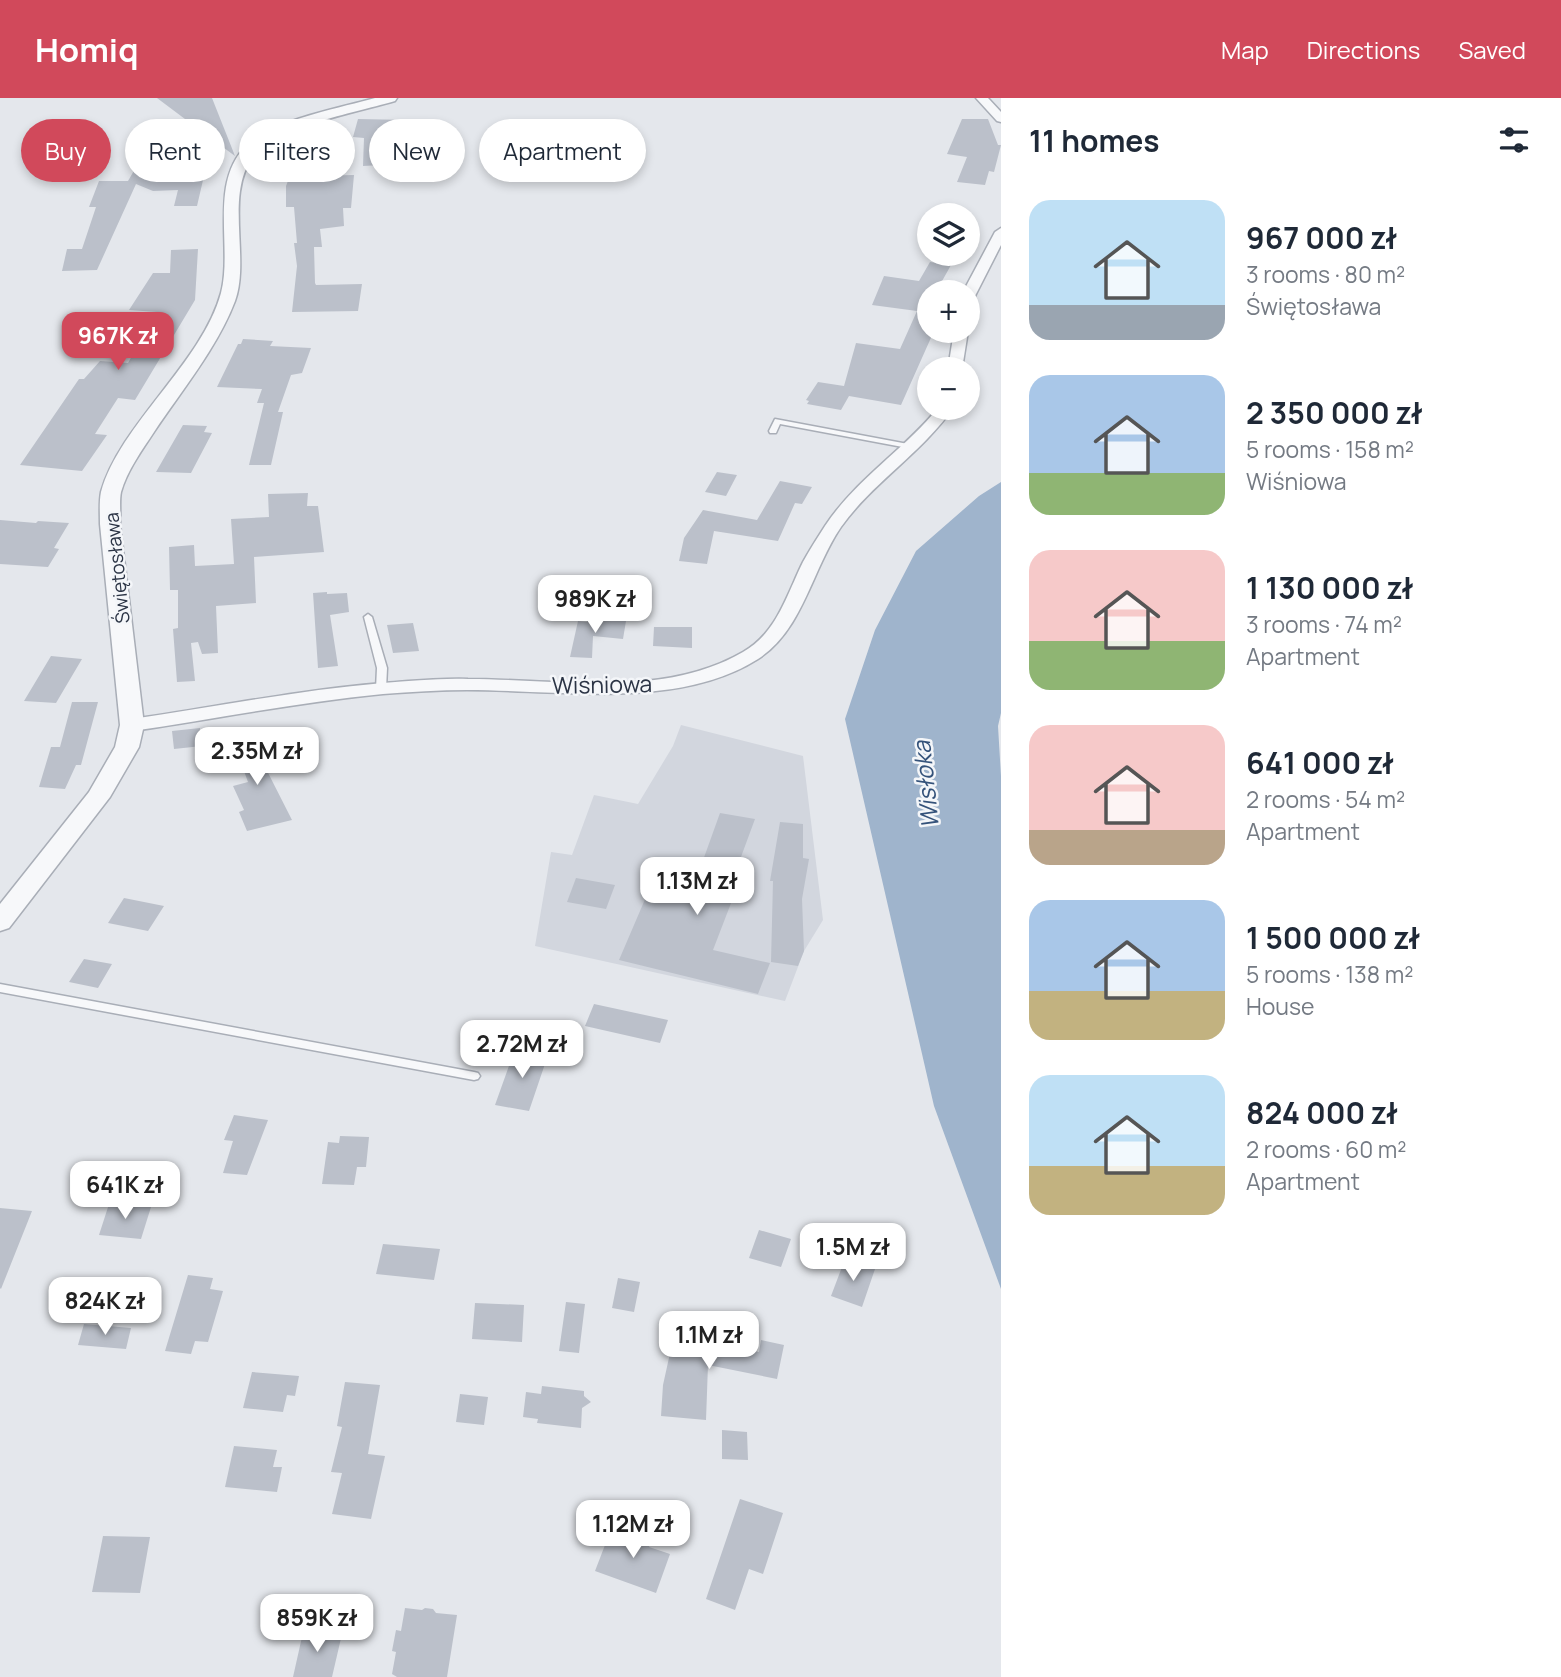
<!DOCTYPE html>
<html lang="en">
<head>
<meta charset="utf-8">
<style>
  body { margin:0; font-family:Manrope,sans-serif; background:#f6f6f7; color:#1f2937; height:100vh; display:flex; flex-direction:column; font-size:26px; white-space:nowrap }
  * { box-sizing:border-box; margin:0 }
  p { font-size:23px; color:#747a83 }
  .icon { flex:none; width:38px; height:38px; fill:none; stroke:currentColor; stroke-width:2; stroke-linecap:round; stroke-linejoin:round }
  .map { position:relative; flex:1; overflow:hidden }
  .drawer { display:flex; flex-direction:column; background:#fff; width:560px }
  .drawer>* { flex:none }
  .hud { position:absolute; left:21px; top:21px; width:665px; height:63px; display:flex; gap:14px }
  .tools { position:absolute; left:917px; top:105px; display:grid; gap:14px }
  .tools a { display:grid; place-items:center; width:63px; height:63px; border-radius:50%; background:#fff; box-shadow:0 4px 10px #0003; font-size:35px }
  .price { position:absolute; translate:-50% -60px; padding:0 16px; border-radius:14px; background:#fff; color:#222; font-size:23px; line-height:46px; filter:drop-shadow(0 2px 4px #0008) }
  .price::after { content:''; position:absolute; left:50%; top:42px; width:21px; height:16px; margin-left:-10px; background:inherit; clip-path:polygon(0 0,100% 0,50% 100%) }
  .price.active { background:#d1495b; color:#fff }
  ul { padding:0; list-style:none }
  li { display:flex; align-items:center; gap:21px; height:175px; padding:0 28px }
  li span { display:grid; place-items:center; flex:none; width:196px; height:140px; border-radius:21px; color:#555 }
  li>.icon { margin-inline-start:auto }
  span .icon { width:84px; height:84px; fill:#fffc; stroke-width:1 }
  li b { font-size:30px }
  h2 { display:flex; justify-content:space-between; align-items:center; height:84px; padding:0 28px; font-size:30px }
  .chip { padding:0 24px; border-radius:32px; background:#fff; box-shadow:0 4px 10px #0003; font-size:24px; line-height:63px }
  .chip.active { background:#d1495b; color:#fff }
  header { display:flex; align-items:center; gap:42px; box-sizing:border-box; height:98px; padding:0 35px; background:#d1495b; color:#fff }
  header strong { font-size:33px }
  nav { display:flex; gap:38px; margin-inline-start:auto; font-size:24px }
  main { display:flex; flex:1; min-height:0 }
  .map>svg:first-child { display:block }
  .built { fill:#d2d6de }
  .water { fill:#9fb4cc }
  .building { fill:#bbc0ca }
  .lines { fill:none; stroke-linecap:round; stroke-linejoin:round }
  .service-casing { stroke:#a9aeb7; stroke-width:3 }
  .minor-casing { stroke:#a9aeb7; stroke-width:3 }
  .tertiary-casing { stroke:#a9aeb7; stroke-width:3 }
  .service { fill:#f7f8fa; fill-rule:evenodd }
  .minor { fill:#f7f8fa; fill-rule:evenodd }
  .tertiary { fill:#f7f8fa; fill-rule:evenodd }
  .labels { text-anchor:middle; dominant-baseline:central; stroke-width:5; stroke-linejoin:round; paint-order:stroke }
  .far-street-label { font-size:19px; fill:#2b3445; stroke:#f4f6f9 }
  .street-label { font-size:23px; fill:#2b3445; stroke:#f4f6f9 }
  .water-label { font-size:24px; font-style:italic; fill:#34527a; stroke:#f4f6f9 }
</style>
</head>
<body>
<header>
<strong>Homiq</strong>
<nav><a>Map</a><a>Directions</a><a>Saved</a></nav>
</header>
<main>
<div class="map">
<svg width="1001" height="1579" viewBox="0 0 1001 1579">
  <rect width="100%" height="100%" fill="#e4e7ec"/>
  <path class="built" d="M681,627l122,31 20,164 -19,31 -19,50 -250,-55 16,-94 21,3 22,-60 44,9 35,-58z"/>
  <path class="water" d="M1001,384v231l-3,13 3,50v513l-67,-183 -89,-387 30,-89 41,-79 63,-55z"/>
  <path class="building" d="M157,0h55l23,58 -15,-11 -10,18h-3l-10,43h-23l4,-16 -25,1 -17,-7 -39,86 -35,1 5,-22h15l14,-42h-7l10,-26h29l26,-45 55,1z
    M358,21l50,1 -8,44 -37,2 1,-28 -11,-1z
    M962,21h26l10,26h3l-7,27 -5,-1 -4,14 -28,-3 10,-25 -20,-3z
    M298,67h20l-4,11 40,-1 -3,33h-8l1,18 -24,3 2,18h-8l1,36 1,2 46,-1 -4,27 -66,1 5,-46 -3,-23h3l-3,-36h-8v-21l7,-18h4z
    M198,151l-3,51 -60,100 -17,-2 -23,36 12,1 -25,36 -62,-6 59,-86h5l16,-18 28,2 29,-51 -28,-2 24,-37h17l1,-23z
    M930,164l21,3 -15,27h-7v39h5l-33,74 -52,-9 -8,14 -34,-6 2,-3 -3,-1 12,-18 26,4 12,-43 44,6 17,-38 -45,-6 12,-29 35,5z
    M243,241l30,2 -3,5 41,2 -9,25 -11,2 -13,37h5l-12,53h-22l15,-62h-7l5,-14 -45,-2 21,-43h3z
    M183,327l24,1 -3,6 8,1 -21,40 -35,-1z
    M717,374l20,3 -11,21 -21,-4z
    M780,383l32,6 -10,17 -7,-1 -17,38 -64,-10 -7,33 -28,-3 5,-23 19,-28 54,10z
    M308,395l-1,13h11l6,46 -70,5 2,46 -40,3 2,47 -16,1 -4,-12 -7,1 4,38 -18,1 -4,-53 5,-1v-38h-8l-1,-43 25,-2 1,21 39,-2 -3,-45 38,-2 -1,-23z
    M0,422l36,3 2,-2 31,2 -15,25 5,1 -11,18 -48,-3z
    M327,494v2l20,-1 2,19 -19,3 8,51 -20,2 -5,-75z
    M588,520l38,3 -3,18 -30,-3 -1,22 -22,-1 8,-36 9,1z
    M413,525l6,28 -26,2 -6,-28z
    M654,529h38v21l-39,-2z
    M51,558l31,3 -26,44 -32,-2z
    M72,604h26l-17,63h-5l-11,24 -26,-2 12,-40h9z
    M200,630l2,18 -28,3 -2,-18z
    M254,634l10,24 -4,1 32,63 -45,11 -8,-19 5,-2 -11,-24 15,-4 -17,-46z
    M720,715l35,6 -24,65 7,1 -25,65 57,13 -12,31 -139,-34 39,-91 39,8z
    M780,724l23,2v34l6,1 -7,40 2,52 -6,15 -27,-4 2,-81h-3z
    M576,780l39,7 -9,24 -39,-7z
    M124,800l40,8 -16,25 -40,-8z
    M84,861l28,5 -14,24 -29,-6z
    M594,906l74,16 -8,23 -75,-17z
    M515,951l33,6 -19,56 -34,-6z
    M234,1017l34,5 -21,55 -24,-2 10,-32 -9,-1z
    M340,1038l29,1 -3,30h-9l-3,18 -32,-1 6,-42 11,1z
    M109,1106l42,3 -10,32 -42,-4z
    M0,1110l32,3 -31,78 -1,-1z
    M759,1132l32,9 -10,28 -32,-9z
    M383,1146l57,5 -6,31 -58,-6z
    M845,1161l30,10 -13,38 -31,-11z
    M188,1177l25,3 -3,11 13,2 -15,51 -13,-1 -4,13 -26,-3z
    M618,1180l22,4 -6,30 -22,-4z
    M566,1204l19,2 -6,49 -20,-2z
    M475,1205l49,2 -2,37 -50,-3z
    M84,1226l47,4 -5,21 -48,-4z
    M700,1236l17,4 -1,5 43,9 2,-12 23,5 -7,34 -69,-14 -2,55 -45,-4 2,-31 11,-50 24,5z
    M252,1274l47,4 -4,20 -8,-1 -4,17 -40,-4z
    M345,1284l35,3 -12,69 17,2 -14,63 -39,-5 10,-41 -11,-1 11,-45 -5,-1z
    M542,1288l42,5v5l7,6 -9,6 -1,20 -44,-5 1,-4 -15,-2 3,-25 15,2z
    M460,1296l28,3 -4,28 -28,-3z
    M722,1332l25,2 1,28 -26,-1z
    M234,1348l43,4 -4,17h9l-5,25 -52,-5z
    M740,1401l43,14 -20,61 -14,-5 -14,41 -29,-11z
    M632,1431l22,7 -5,11 21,7 -14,39 -61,-22 15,-39 18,7z
    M103,1438l47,1 -10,56 -48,-1z
    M405,1510l17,2 3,-2 8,1 3,4 21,2 -10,62h-50l-5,-3 4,-22 -4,-1 4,-21 5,1z
    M304,1530l38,6 -10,43h-39z"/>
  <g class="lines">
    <defs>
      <path id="service" d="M775,321l133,25 4,2 -4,2 -128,-24 -4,9h-6l-1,-2z
        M368,516l4,3 15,51 -1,21 -5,3 -5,-3 1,-21 -13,-51z
        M0,886l474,88 4,1 2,3 -2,3 -4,1 -474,-88z"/>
      <path id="minor" d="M976,0h12l13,14v10l-4,-1z
        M1001,130v17l-26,51 -7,4v-8h-5l32,-60z
        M954,233h14l-6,38h-14z
        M938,310h15c-31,45 -80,74 -112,119 -29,42 -38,103 -83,132 -80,51 -200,31 -291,31 -27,0 -56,2 -84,4 -84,8 -168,25 -251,37l-9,-6 9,-6c83,-12 167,-29 251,-36 28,-2 57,-5 85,-4 89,0 194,20 275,-27 34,-19 44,-58 60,-90 7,-13 15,-25 22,-36 31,-47 79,-76 113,-118z"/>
      <path id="tertiary" d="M375,0h22l-2,3c-34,10 -116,26 -138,51 -35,38 -6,105 -22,149 -18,47 -53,89 -81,131 -12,18 -27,39 -33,60 -2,10 0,22 -1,32l24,201 -5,22 -29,50 -101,131 -9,3v-27l89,-112 26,-45 5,-22 -20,-201c0,-10 -1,-22 1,-32 19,-68 101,-129 120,-199 12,-45 -13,-111 26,-148 26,-25 93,-37 128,-47z"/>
    </defs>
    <use href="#service" class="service-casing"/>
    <use href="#minor" class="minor-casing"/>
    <use href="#tertiary" class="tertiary-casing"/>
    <use href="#service" class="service"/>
    <use href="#minor" class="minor"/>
    <use href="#tertiary" class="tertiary"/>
  </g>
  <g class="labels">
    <g class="far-street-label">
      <text transform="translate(117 470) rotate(-96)">Świętosława</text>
    </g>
    <g class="street-label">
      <text transform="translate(602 586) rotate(-1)">Wiśniowa</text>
    </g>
    <g class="water-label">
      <text transform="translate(925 687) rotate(-96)">Wisłoka</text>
    </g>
  </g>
</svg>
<div class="tools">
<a><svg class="icon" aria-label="layers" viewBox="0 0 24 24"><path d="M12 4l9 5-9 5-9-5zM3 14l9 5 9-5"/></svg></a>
<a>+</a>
<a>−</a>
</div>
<b class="price active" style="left:118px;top:274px">967K zł</b>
<b class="price" style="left:595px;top:537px">989K zł</b>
<b class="price" style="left:257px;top:689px">2.35M zł</b>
<b class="price" style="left:697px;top:819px">1.13M zł</b>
<b class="price" style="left:522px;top:982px">2.72M zł</b>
<b class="price" style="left:125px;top:1123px">641K zł</b>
<b class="price" style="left:853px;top:1185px">1.5M zł</b>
<b class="price" style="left:105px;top:1239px">824K zł</b>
<b class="price" style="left:709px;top:1273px">1.1M zł</b>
<b class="price" style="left:633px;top:1462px">1.12M zł</b>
<b class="price" style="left:317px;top:1556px">859K zł</b>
<div class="hud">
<a class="chip active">Buy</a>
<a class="chip">Rent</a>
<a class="chip">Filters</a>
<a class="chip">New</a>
<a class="chip">Apartment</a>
</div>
</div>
<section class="drawer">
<h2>11 homes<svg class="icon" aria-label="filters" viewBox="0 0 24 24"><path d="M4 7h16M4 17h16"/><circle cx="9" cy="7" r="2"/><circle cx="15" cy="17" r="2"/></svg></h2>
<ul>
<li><span style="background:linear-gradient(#bfe0f5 75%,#9aa5b1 0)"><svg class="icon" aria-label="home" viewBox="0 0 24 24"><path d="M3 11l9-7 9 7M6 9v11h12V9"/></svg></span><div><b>967 000 zł</b><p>3 rooms · 80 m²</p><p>Świętosława</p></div></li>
<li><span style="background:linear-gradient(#a9c7e8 70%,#8fb573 0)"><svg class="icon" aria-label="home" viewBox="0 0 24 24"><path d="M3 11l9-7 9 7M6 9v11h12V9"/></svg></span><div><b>2 350 000 zł</b><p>5 rooms · 158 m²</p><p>Wiśniowa</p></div></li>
<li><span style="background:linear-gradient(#f6c9c9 65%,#8fb573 0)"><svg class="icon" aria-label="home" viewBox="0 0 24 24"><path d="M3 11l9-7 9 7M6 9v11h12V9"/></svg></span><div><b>1 130 000 zł</b><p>3 rooms · 74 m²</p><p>Apartment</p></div></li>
<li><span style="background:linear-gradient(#f6c9c9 75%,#b9a48a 0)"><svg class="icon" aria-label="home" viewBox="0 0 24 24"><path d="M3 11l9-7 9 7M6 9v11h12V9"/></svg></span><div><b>641 000 zł</b><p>2 rooms · 54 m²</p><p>Apartment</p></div></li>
<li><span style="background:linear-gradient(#a9c7e8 65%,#c2b280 0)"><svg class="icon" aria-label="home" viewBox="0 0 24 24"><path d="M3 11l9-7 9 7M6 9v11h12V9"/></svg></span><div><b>1 500 000 zł</b><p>5 rooms · 138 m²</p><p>House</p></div></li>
<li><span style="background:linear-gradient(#bfe0f5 65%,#c2b280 0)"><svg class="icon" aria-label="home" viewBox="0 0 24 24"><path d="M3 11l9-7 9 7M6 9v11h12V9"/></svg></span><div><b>824 000 zł</b><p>2 rooms · 60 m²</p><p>Apartment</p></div></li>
</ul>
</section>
</main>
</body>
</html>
